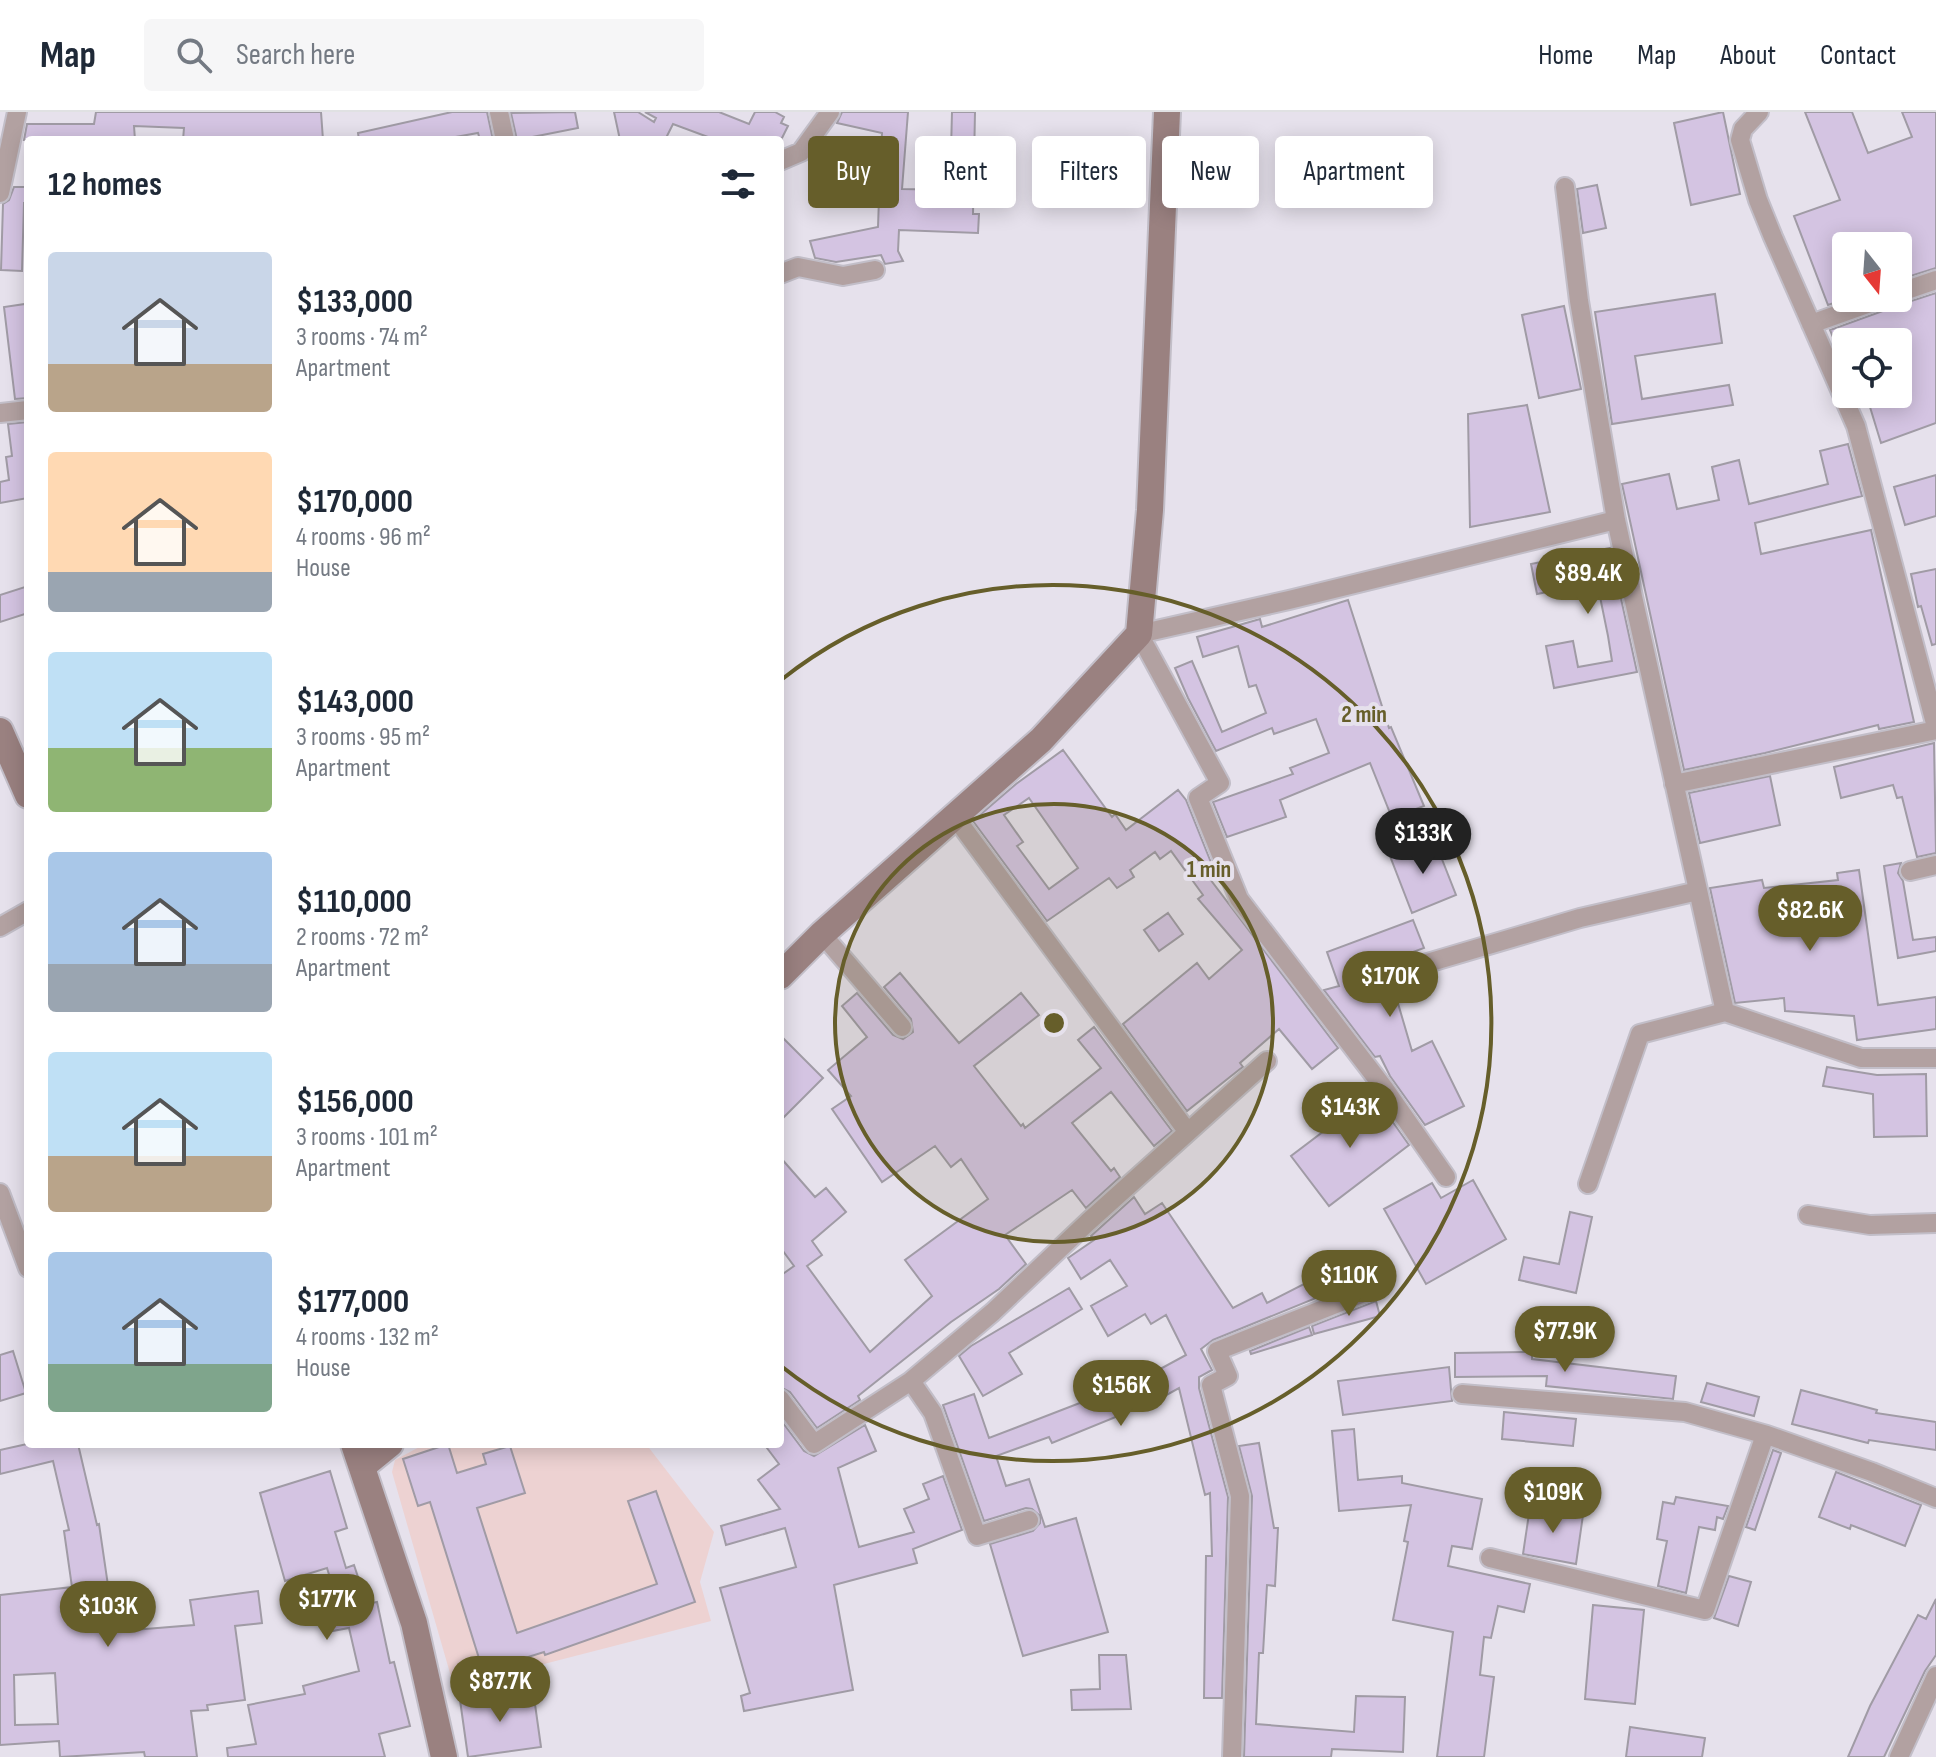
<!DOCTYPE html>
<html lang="en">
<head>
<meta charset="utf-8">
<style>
  body { margin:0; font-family:"Sofia Sans Condensed",sans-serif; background:#f6f6f7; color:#1f2937; height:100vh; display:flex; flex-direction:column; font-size:30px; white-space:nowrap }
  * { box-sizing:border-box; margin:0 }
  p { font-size:26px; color:#747a83 }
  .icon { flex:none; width:44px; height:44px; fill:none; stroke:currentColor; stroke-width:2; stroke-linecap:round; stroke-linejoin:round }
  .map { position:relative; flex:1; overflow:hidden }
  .details { position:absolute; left:24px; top:24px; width:760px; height:1312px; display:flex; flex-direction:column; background:#fff; border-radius:8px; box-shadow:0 4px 20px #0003 }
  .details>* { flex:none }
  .hud { position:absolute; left:808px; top:24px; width:760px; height:72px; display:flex; gap:16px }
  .needle { width:52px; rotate:163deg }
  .controls { position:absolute; left:1832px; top:120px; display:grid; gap:16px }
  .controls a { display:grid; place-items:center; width:80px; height:80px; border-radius:8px; background:#fff; box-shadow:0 4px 20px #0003; font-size:40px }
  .price { position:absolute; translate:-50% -68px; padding:0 18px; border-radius:28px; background:#665e2a; color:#fff; font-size:26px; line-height:52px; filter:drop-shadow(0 2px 4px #0008) }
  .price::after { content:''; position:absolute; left:50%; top:48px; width:24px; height:18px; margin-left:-12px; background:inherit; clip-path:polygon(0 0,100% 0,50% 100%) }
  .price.selected { background:#222; color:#fff }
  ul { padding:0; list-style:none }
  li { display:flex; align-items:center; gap:24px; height:200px; padding:0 24px }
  li span { display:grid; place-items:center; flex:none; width:224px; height:160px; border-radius:8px; color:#555 }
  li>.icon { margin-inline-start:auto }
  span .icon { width:96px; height:96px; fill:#fffc; stroke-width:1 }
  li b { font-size:34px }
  h2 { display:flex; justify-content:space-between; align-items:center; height:96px; padding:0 24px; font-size:34px }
  .tag { padding:0 28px; border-radius:8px; background:#fff; box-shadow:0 4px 20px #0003; font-size:28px; line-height:72px }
  .tag.selected { background:#665e2a; color:#fff }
  header { display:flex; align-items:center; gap:48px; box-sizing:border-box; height:112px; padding:0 40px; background:#fff; border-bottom:2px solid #e0e1e3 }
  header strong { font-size:38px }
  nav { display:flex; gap:44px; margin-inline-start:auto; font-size:28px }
  .search { width:560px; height:72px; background:#f6f6f7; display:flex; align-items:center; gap:20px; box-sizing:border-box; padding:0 28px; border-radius:8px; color:#747a83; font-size:30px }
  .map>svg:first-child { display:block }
  .education { fill:#edd2d2 }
  .building { fill:#d4c4e2; stroke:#a09ba5; stroke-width:2; fill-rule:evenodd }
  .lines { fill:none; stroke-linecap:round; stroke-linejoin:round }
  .street-casing { stroke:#c2bec8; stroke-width:22 }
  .secondary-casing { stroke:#c2bec8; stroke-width:30 }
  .street { stroke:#b2a1a1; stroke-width:18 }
  .secondary { stroke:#9a8180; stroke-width:26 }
  .ring { fill:none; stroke:#665e2a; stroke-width:4 }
  .centre { fill:#665e2a; stroke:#e6e1ec; stroke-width:4 }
  .ring-label { font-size:24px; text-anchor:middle; font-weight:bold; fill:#665e2a; stroke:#e6e1ec; stroke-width:8; stroke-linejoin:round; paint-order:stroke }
</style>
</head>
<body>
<header>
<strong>Map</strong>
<div class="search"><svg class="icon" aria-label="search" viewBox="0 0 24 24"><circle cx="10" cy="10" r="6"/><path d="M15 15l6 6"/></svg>Search here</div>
<nav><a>Home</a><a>Map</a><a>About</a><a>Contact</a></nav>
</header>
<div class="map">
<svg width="1936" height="1645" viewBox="0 0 1936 1645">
  <rect width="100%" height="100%" fill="#e6e1ec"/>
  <path class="education" d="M425,1332h221l68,88 -14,50 11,39 -257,66 -62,-215 3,-12z"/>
  <path class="building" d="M96,0h225l2,28h-140l1,-12 -50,-2 1,14h-111l3,-16h67z
    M452,0h35l6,28h-13l-2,-7 -39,7h-80l-1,-7z
    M575,0l3,16 -61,12 -6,-27z
    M614,0h24l16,10 2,-4 -11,-6h74l30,12 6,-12h20l9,5 -3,6 7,3 -7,14h-65l-43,-16 -8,16h-45z
    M842,0h66l-6,77 48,1 2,-78h23l-2,102h6l-1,19 -79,-3 -1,21 5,10 -18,3 -4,-9 -45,7 -21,-4 -5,-17 68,-14 1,-29 -48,-1 2,-30 47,3 2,-37 -45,-10z
    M1723,0l17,82 -49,11 -17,-82z
    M1805,0h47l16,41 44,-16 -10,-25h34v156l-38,12v-34h-52v53l-18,6 -34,-89 46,-16z
    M1597,73l9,43 -23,5 -6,-44z
    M14,75h14v16h-4l-2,68 -21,-1 2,-66 6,-4z
    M1936,181v130l-55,20 -15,-49h32v-52h-52l-1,6 -3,-6h-7l-5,-12 58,-21 6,-5h8z
    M1715,182l7,49 -87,13 7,43 87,-14 4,20 -121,19 -17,-112z
    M25,192l3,27v67l-13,1 -11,-92z
    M1564,194l17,83 -42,9 -17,-83z
    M1527,293l23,107 -80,15 -2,-113z
    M28,310v76l-28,5v-21l9,-2 -3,-23 6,-1 -4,-32z
    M1848,332l14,52 -107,27 6,31 110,-24 43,192 -35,7 -1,-4 -113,28 -81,17 -62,-286 47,-10 8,35 42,-9 -7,-33 27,-7 10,44 79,-20 -8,-33z
    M1936,363v41l-31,9 -11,-38z
    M1610,436l27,124 -83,16 -8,-42 27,-5 5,26 34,-6 -4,-25 -11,-54 -60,12 -6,-30z
    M1936,457v75l-4,1 -11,-39 -3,1 -7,-33z
    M28,474v27l-28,9v-27z
    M1348,488l41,128 2,-1 33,79 -32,12 -22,-55 -90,37 6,17 -59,20 -14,-35 80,-28 -3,-6 39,-15 -13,-34 -42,15 -2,-6 -56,23 -28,-53 -13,-30 17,-7 30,71 44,-19 -10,-28 -7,2 -11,-41 -35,11 -6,-20 63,-18 2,8z
    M1934,631l2,110 -19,4 -15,-60 -5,1 -4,-13 -52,13 -7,-31z
    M1063,638l49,67 3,-3 11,16 52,-40 8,10 30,75 -6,4 128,169 -26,21 -33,-40 -39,34 3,4 -3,2 -53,42 -64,-87 74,-61 12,16 33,-29 -44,-51 5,-4 -32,-44 -11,8 -5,-7 -25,18 4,7 -17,11 -8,-10 -62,43 -74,-100 43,-37zM1029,686l49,70 -29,21 -32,-43 6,-4 -19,-27z
    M1770,664l10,49 -80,18 -11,-50z
    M1434,727l22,56 -44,18 -22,-57z
    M1901,751l-3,10 5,8 10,59 23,-3v14l-38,7 -14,-92z
    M1859,758l19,135 58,-8v32l-79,11 -3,-24 -69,-5 -1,-13 -49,5 -25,-115 52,-8 2,8 74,-8 -1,-7z
    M1168,801l15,21 -24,17 -15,-21z
    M1413,808l11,28 -38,14 -1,13 7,8 20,68 20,-10 32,65 -39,19 -35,-49 -10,-20 -5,1 -51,-67 15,-4 -12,-34z
    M900,861l59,70 62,-50 18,22 -65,51 47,60 2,-2 2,4 76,-60 -23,-28 16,-13 78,104 -18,15 -43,-54 -39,31 39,48 3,-3 6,9 -34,31 -14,-18 -67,45 21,29 -27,25 -48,33 -93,74 2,4 -43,28 -27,-36 -10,-5v-111l14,-10 -14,-19v-90l35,40 11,-9 20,24 -34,29 10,14 -15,11 63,86 62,-56 -27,-36 83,-61 -27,-40 -10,8 -16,-21 -53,36 -50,-73 19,-13 -23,-26 39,-33 -25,-31 15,-13 36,42 10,4 10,-7 -2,-13 -27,-32z
    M780,923l43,43 -43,43z
    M1827,955l50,8 49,-1 1,62 -53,1 -1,-43 -50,-8z
    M1373,982l36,51 -80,61 -38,-50z
    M1473,1068l33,59 -80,45 -42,-75 48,-26 9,15z
    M1134,1085l11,17 17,-11 71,105 29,-15 5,10 88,-45 10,20 -152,62 -12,9 11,21 -13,7v11l29,109 -6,201h-18l2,-142h6l-2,-63 -5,2 -26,-107 -38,21 -1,-2 -88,36 -3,-6 -53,19 10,30 23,-7 16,48 31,-9 32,114 -85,24 -33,-112 43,-13 7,-8v-7l-8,-7 -6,-1 -42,13 -41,-116 31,-11 15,44 127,-49 2,3 68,-37 -20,-40 -15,9 -6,-10 -37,22 -17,-30 36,-20 -17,-26 -29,19 -13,-21 26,-18 -3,-4z
    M1570,1100l22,5 -16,76 -57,-13 5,-23 35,7z
    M1069,1176l13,21 -73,44 13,21 -39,22 -24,-40 12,-10z
    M1376,1189l4,15 -66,18 -2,-8z
    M1309,1215l3,8 -61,19 -1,-3z
    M13,1239l13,42 -26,8v-46z
    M1532,1240v7l144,17 -3,23 -127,-13 1,-10 -92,1v-24z
    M1449,1255l3,34 -109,14 -5,-34z
    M1707,1271l52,14 -5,19 -53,-14z
    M1801,1278l76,20 -1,3 60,9v28l-67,-10 -1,3 -76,-19z
    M1504,1300l72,7 -3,27 -71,-7z
    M780,1307l24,32 10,5 51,-31 11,26 -38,17 21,79 55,-15 -10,-23 25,-10 -6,-15 20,-8 19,54 -49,19 4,14 -83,22 19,105 -109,21 -3,-15 9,-3 -30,-105 76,-21 -11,-39 -59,17 -5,-19 59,-17 -22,-29 21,-16 -15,-20h16z
    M1354,1317l4,51 44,-4v7l80,16 -10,50 -20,-3 -4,20 82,18 -6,28 -26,-6 -7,32 -7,-1 -4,38 14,2 -10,80h-47l16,-125 -60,-12 15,-78 -4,-1 7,-36 -72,6 -7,-80z
    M1259,1331l15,85h4l-3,58 -8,-1 -4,68h-4l-3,71 98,8 2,-36 49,1 -2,55 -71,-3 -1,8h-87l8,-261 -13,-50z
    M27,1332h51l19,81 2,-1 11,75 -1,33 85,-7 -4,-25 68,-9 4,32 -27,3 10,74 -38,5 1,5 -17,1 6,46h-52l-1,-5 -84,5 -1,-16 -59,4v-150l72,-8 -8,-56 5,-1 -16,-69 -53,13v-24zM55,1561l3,51 -43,1 -1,-50z
    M448,1332l9,29 29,-9 -3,-10 27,-8 15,47 -48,15 40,125 140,-49 -29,-83 28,-10 39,111 -150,53 -1,-3 -61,19 -53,-169 -12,4 -15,-47z
    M1773,1338l8,3 -26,77 -9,-3z
    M330,1359l17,57 -12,4 11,36 8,-3 13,39 10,-2 13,61 4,-1 16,64 -31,8 6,23h-157l-1,-9 29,-4 -8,-39 57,-11 -2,-8 56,-15 -10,-43 -22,4 -4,-18 17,-4 -13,-42 -42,13 -25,-88z
    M1836,1360l85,33 -16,41 -54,-21 -1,4 -31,-12z
    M1676,1385l52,9 -5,13 -6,-2 -2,13 -16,-3 -13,66 -28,-7 9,-45 -10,-2 6,-37 11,2z
    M1530,1395l53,8 -7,49 -53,-10z
    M1729,1464l22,6 -13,44 -24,-8z
    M1936,1487v56l-11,16 -41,86h-36l22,-51 48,-91 8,4z
    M1593,1493l51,5 -9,94 -50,-5z
    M1099,1543h27l5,54 -59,1 -1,-20 29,-1z
    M533,1578l8,57 -73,10 -8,-57z
    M1630,1615l75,11 -3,19h-76z"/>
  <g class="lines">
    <defs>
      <path id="street" d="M499,0l6,28
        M1759,0l-16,17 -3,11 18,60 15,37 83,189 80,301
        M780,49l21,-9 29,-40
        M1565,75l14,114 37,219 109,492 136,46h75
        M0,81l17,-81
        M780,162l18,-7 45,9 32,-6
        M1898,181l38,-13
        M1811,212l73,-26
        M0,301l28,-3
        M1674,672l262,-54
        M955,705l232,314
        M1910,759l26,-6
        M0,815l28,-16
        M822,822l80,93
        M1397,860l183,-54 118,-27
        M1446,1065l-62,-89 -145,-189 -41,-101 22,-15 -81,-149 150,-34 327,-80
        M1588,1072l52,-150 85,-22
        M0,1081l28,75
        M1808,1103l62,10 66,-2
        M911,1269l22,32 44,123 52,-16
        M1462,1282l223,18 82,23 105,37 64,26
        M780,1287l34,45 97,-63 82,-69 95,-90 179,-161
        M1490,1446l215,52 60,-175
        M1232,1645l8,-261 -29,-111 17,-9 -11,-25 157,-62
        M1899,1645l37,-81"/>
      <path id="secondary" d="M0,619l28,64
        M780,864l42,-42 219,-194 98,-106 11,-124 17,-398
        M354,1332l60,179 30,134
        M363,1354l27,-22"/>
    </defs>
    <use href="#street" class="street-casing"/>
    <use href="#secondary" class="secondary-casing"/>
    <use href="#street" class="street"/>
    <use href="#secondary" class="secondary"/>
  </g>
  <circle cx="1054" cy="911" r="219" fill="#665e2a" fill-opacity=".12"/>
  <g class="ring">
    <circle cx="1054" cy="911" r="219"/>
    <path d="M781 568A438 438 0 1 1 781 1254"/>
  </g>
  <circle cx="1054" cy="911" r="12" class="centre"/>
  <g class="ring-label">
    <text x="1364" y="610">2 min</text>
    <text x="1209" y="765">1 min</text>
  </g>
</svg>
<div class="controls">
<a><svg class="needle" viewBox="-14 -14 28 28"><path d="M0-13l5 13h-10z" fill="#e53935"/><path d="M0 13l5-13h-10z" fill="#747a83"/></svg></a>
<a><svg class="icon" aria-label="locate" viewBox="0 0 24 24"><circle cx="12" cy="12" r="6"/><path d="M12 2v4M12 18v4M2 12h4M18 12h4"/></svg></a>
</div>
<b class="price" style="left:1588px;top:504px">$89.4K</b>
<b class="price selected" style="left:1423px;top:764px">$133K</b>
<b class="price" style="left:1810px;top:841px">$82.6K</b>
<b class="price" style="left:1390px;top:907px">$170K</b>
<b class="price" style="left:1350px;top:1038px">$143K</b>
<b class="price" style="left:1349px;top:1206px">$110K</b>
<b class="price" style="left:1565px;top:1262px">$77.9K</b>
<b class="price" style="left:1121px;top:1316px">$156K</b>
<b class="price" style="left:1553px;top:1423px">$109K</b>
<b class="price" style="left:327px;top:1530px">$177K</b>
<b class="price" style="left:108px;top:1537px">$103K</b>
<b class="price" style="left:500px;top:1612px">$87.7K</b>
<div class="hud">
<a class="tag selected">Buy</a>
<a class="tag">Rent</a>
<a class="tag">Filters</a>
<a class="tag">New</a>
<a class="tag">Apartment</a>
</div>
<section class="details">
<h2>12 homes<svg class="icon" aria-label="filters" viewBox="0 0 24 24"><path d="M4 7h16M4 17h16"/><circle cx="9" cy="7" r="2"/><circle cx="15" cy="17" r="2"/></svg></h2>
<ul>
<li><span style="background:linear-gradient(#c9d6e8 70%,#b9a48a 0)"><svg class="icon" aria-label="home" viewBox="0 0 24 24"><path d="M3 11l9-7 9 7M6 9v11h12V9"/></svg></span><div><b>$133,000</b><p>3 rooms · 74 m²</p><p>Apartment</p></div></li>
<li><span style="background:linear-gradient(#ffd9b3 75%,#9aa5b1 0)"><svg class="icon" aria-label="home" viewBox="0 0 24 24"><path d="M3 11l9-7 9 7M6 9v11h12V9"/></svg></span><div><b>$170,000</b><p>4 rooms · 96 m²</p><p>House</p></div></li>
<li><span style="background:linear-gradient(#bfe0f5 60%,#8fb573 0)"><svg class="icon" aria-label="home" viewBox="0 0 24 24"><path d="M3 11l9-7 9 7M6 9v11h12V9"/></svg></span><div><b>$143,000</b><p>3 rooms · 95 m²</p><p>Apartment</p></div></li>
<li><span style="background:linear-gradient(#a9c7e8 70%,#9aa5b1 0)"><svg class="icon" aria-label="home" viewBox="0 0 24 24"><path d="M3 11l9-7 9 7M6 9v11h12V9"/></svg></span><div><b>$110,000</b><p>2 rooms · 72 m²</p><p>Apartment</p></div></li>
<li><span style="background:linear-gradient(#bfe0f5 65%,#b9a48a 0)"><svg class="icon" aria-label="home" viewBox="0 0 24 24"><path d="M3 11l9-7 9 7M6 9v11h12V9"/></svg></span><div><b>$156,000</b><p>3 rooms · 101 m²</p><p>Apartment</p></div></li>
<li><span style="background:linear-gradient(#a9c7e8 70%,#7fa58c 0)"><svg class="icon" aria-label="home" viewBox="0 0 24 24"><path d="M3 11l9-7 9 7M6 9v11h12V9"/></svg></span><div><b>$177,000</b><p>4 rooms · 132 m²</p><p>House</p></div></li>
</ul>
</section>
</div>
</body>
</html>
